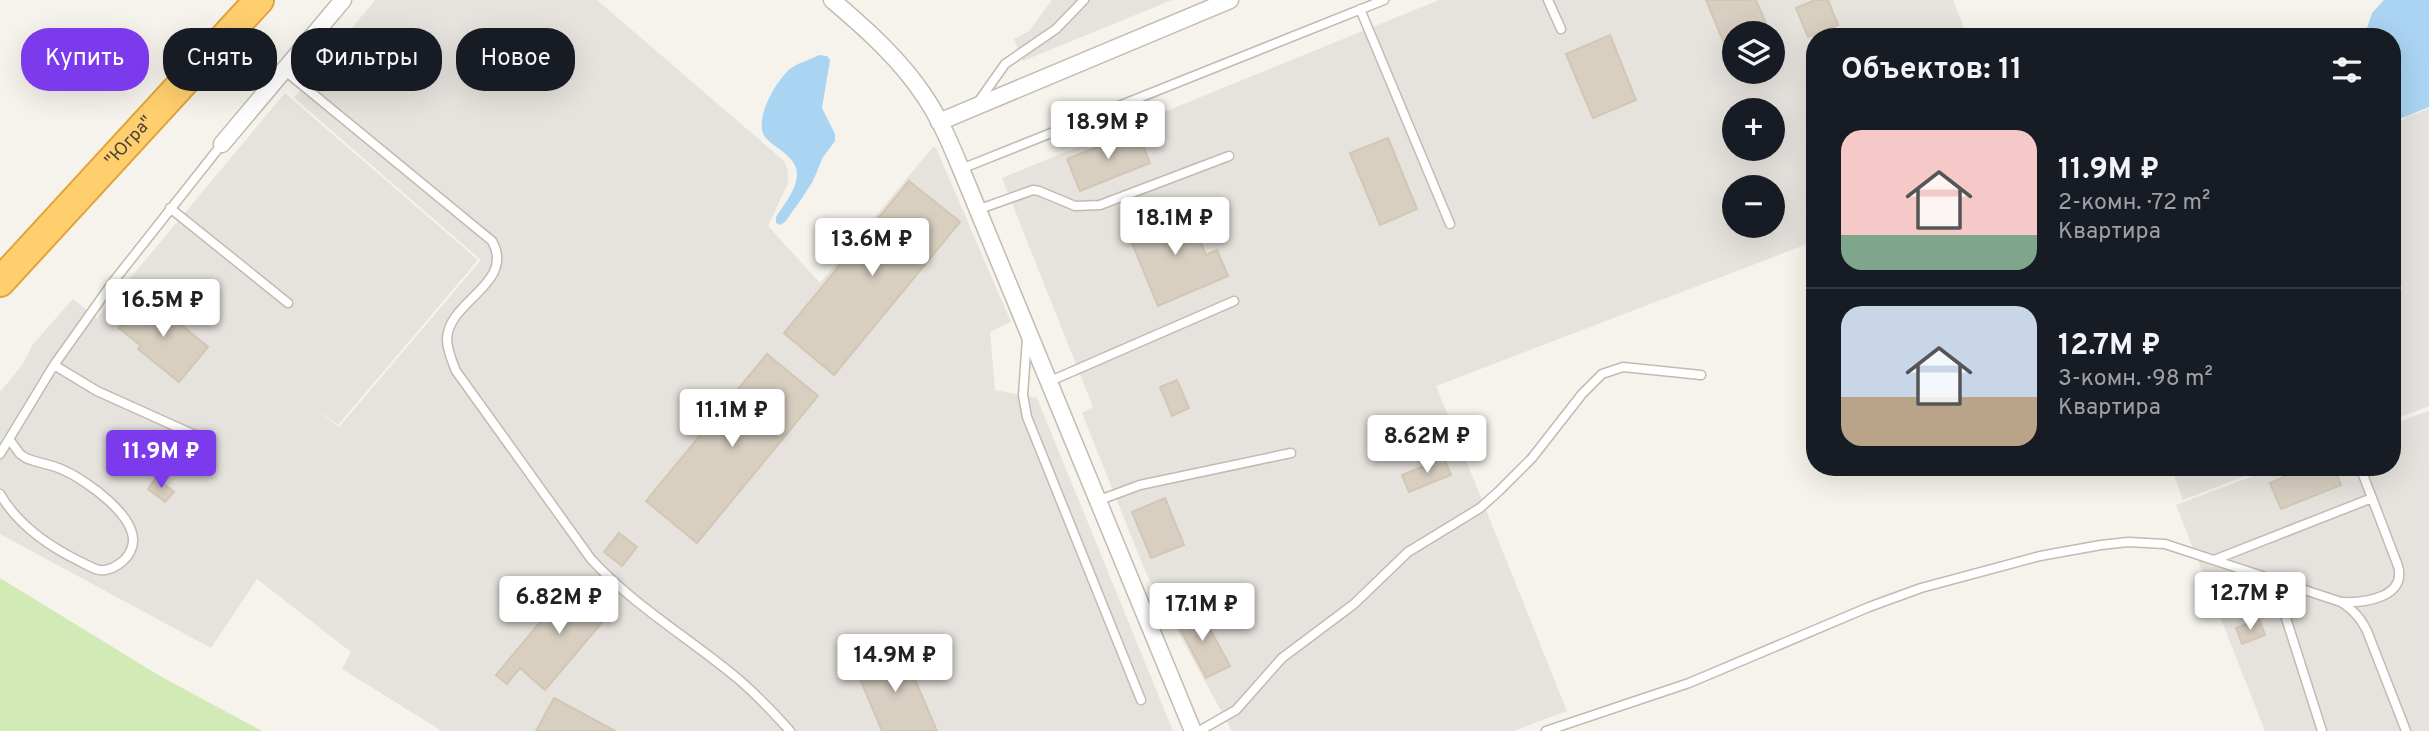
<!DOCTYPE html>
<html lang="ru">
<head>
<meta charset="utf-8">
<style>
  body { margin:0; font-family:Overpass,sans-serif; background:#242831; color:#f1f3f6; height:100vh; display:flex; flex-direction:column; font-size:26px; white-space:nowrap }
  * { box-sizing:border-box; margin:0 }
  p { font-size:23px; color:#9ea1a6 }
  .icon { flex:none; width:38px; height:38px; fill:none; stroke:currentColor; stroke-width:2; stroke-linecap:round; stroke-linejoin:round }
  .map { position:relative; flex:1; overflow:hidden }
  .panel { position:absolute; left:1806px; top:28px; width:595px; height:448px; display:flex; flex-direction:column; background:#171b24; border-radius:28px; box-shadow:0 7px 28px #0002 }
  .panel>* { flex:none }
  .hud { position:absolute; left:21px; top:28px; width:665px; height:63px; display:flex; gap:14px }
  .tools { position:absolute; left:1722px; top:21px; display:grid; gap:14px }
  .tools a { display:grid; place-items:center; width:63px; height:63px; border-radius:50%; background:#171b24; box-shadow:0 7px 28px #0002; font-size:35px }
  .price { position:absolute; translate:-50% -60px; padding:0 16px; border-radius:7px; background:#fff; color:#222; font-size:23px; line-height:46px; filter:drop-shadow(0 2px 4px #0008) }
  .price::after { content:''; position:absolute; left:50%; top:42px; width:21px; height:16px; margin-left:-10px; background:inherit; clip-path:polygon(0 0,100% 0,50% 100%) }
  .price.on { background:#7c3aed; color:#fff }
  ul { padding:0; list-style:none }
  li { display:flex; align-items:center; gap:21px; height:175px; padding:0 35px }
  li+li { border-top:2px solid #363941 }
  li span { display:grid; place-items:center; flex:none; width:196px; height:140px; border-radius:21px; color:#555 }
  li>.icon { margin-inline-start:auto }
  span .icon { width:84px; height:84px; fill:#fffc; stroke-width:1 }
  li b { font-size:30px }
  h2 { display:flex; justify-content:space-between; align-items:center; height:84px; padding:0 35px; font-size:30px }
  .tag { padding:0 24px; border-radius:28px; background:#171b24; box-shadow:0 7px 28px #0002; font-size:24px; line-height:63px }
  .tag.on { background:#7c3aed; color:#fff }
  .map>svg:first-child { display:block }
  .industrial { fill:#e6e2dd; fill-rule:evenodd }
  .green { fill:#d2eab5 }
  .water { fill:#a9d4f2 }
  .building { fill:#d8cfc1; stroke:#d3c7b4; stroke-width:2 }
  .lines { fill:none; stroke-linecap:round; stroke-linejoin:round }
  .lane-casing { stroke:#c2bbae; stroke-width:11 }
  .street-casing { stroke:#c2bbae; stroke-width:19 }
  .highway-casing { stroke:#e0a43c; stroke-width:32 }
  .lane { stroke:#fff; stroke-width:8 }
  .street { stroke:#fff; stroke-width:16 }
  .highway { stroke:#ffcf6e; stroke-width:28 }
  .labels { text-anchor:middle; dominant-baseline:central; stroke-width:6; stroke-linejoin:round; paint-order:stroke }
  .street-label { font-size:18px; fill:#4b4439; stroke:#fff }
</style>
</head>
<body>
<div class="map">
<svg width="2429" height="731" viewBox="0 0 2429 731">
  <rect width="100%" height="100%" fill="#f6f3ec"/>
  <path class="industrial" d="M375,0h222l187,161 4,10v12l-20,43 52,57 113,-136 3,1 75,174 -21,10 5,58 42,8 136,333h-731l-100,-62 9,-17 -94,-73 -46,69 -211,-114v-142l23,-28 10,-20 40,-45 24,19 188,-225 193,167 -140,165 -36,-27 37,29 142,-167 -187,-162z
    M1052,0h120l-149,61 -9,-22 15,-8z
    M1439,0h514l15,37h-153v204l-379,145 131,325 -54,20h-281l-86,-158 -64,-160 11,-6 -91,-229zM1734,33h39v39h-39zM1734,110h39v39h-39zM1734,187h39v39h-39z
    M2429,109v297l-37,14v-293l16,-11z
    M2429,411v320h-164l-89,-226 101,-38h115v-43z
    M2171,467h97l-85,33z"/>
  <path class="green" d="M0,578l160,98 102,55h-262z"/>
  <path class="water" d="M2384,0h45v107l-37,15v-85h-28l8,-24z
    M819,55l8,1 3,4 -8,48 13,26v7l-12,16 -10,24 -11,17 -17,24 -5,3 -4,-2v-6c8,-13 25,-32 20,-49 -5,-15 -22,-20 -31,-31 -12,-17 11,-56 25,-68 7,-6 20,-9 29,-14z"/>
  <path class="building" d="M1706,0h50l14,33h-36v34z
    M1815,0h13l10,25 -30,12 -12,-29z
    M1610,35l26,65 -43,18 -27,-64z
    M1137,131l13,32 -70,28 -13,-32z
    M1388,138l29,71 -37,16 -30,-72z
    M909,181l51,41 -126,153 -50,-42z
    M1186,206l20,49 11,-5 11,26 -70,30 -31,-75z
    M146,296l62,51 -29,35 -41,-33 3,-3 -22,-18z
    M767,354l51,42 -121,147 -51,-42z
    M1177,380l12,28 -17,8 -12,-29z
    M1444,458l7,17 -42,17 -7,-17z
    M2308,467h26l7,18 -60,24 -11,-26z
    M156,478l18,14 -9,10 -17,-13z
    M1165,498l19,47 -33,13 -19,-46z
    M619,533l18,14 -15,19 -18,-14z
    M578,577l36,31 -69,82 -25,-22 -13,16 -11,-9z
    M1198,607l32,59 -24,12 -31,-59z
    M2259,619l6,16 -23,9 -6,-16z
    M901,647l36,84h-55l-27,-64z
    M554,698l61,33h-79z"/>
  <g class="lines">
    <defs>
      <path id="lane" d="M1548,0l13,29
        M1360,9l90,215
        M284,70l208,171c24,42 -44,60 -45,98 0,11 5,22 9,32l135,188c42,46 98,79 146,119 19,16 36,34 53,53
        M979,101l26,-37 51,-35 28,-29
        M961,169l423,-169
        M170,208l118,95
        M977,210l56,-20 6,1 36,15 25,-1 129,-49
        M1027,338l-4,57 4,22 114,283
        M54,365l43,26 111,50
        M1048,382l186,-81
        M0,454l54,-89 59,-83 109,-138
        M0,494c18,31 50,53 81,68 7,3 16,10 24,8 12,-2 24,-12 27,-23 9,-29 -47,-68 -71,-78 -11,-5 -24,-6 -35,-11l-6,-4 -11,-15
        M1097,501l43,-16 151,-32
        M2214,560l158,-62 -12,-31
        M2259,576l14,17 12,22 37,116
        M2343,602c22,1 64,-5 55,-36l-26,-68
        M1199,731l37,-21 46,-52 72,-54 54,-52 72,-44 19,-17 33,-33 50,-64 20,-20 21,-7 78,8
        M1546,731l143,-48 180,-76 52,-19 119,-32 61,-11 27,-3 37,2 176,58c12,8 19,15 26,29l39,100"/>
      <path id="street" d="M832,0c33,28 69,60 93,97 15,22 26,48 36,72l232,562
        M939,122l291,-122
        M222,144l121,-144"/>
      <g id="highway">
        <path id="s1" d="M0,282l259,-282"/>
      </g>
    </defs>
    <use href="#lane" class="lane-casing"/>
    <use href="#street" class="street-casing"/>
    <use href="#highway" class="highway-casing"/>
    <use href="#lane" class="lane"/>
    <use href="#street" class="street"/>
    <use href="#highway" class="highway"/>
  </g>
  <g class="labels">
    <g class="street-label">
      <text stroke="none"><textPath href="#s1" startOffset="191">"Югра"</textPath></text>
    </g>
  </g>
</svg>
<div class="tools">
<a><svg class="icon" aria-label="layers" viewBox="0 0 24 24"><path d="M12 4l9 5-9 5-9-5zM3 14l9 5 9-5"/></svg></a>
<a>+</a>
<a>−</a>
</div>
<b class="price" style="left:1108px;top:161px">18.9M ₽</b>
<b class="price" style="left:1175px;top:257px">18.1M ₽</b>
<b class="price" style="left:872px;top:278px">13.6M ₽</b>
<b class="price" style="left:163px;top:339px">16.5M ₽</b>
<b class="price" style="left:732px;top:449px">11.1M ₽</b>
<b class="price" style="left:1427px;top:475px">8.62M ₽</b>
<b class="price on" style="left:161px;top:490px">11.9M ₽</b>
<b class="price" style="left:2250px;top:632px">12.7M ₽</b>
<b class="price" style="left:559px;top:636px">6.82M ₽</b>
<b class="price" style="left:1202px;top:643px">17.1M ₽</b>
<b class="price" style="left:895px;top:694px">14.9M ₽</b>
<div class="hud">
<a class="tag on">Купить</a>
<a class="tag">Снять</a>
<a class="tag">Фильтры</a>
<a class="tag">Новое</a>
</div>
<section class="panel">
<h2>Объектов: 11<svg class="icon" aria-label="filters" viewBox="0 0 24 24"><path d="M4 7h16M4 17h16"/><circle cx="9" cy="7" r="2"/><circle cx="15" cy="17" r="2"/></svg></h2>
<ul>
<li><span style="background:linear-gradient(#f6c9c9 75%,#7fa58c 0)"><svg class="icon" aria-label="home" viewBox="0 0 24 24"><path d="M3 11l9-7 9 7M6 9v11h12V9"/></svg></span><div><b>11.9M ₽</b><p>2-комн. · 72 m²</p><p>Квартира</p></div></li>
<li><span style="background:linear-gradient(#c9d6e8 65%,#b9a48a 0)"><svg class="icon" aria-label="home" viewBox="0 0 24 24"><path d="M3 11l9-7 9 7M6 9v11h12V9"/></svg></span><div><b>12.7M ₽</b><p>3-комн. · 98 m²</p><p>Квартира</p></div></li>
</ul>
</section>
</div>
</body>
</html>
